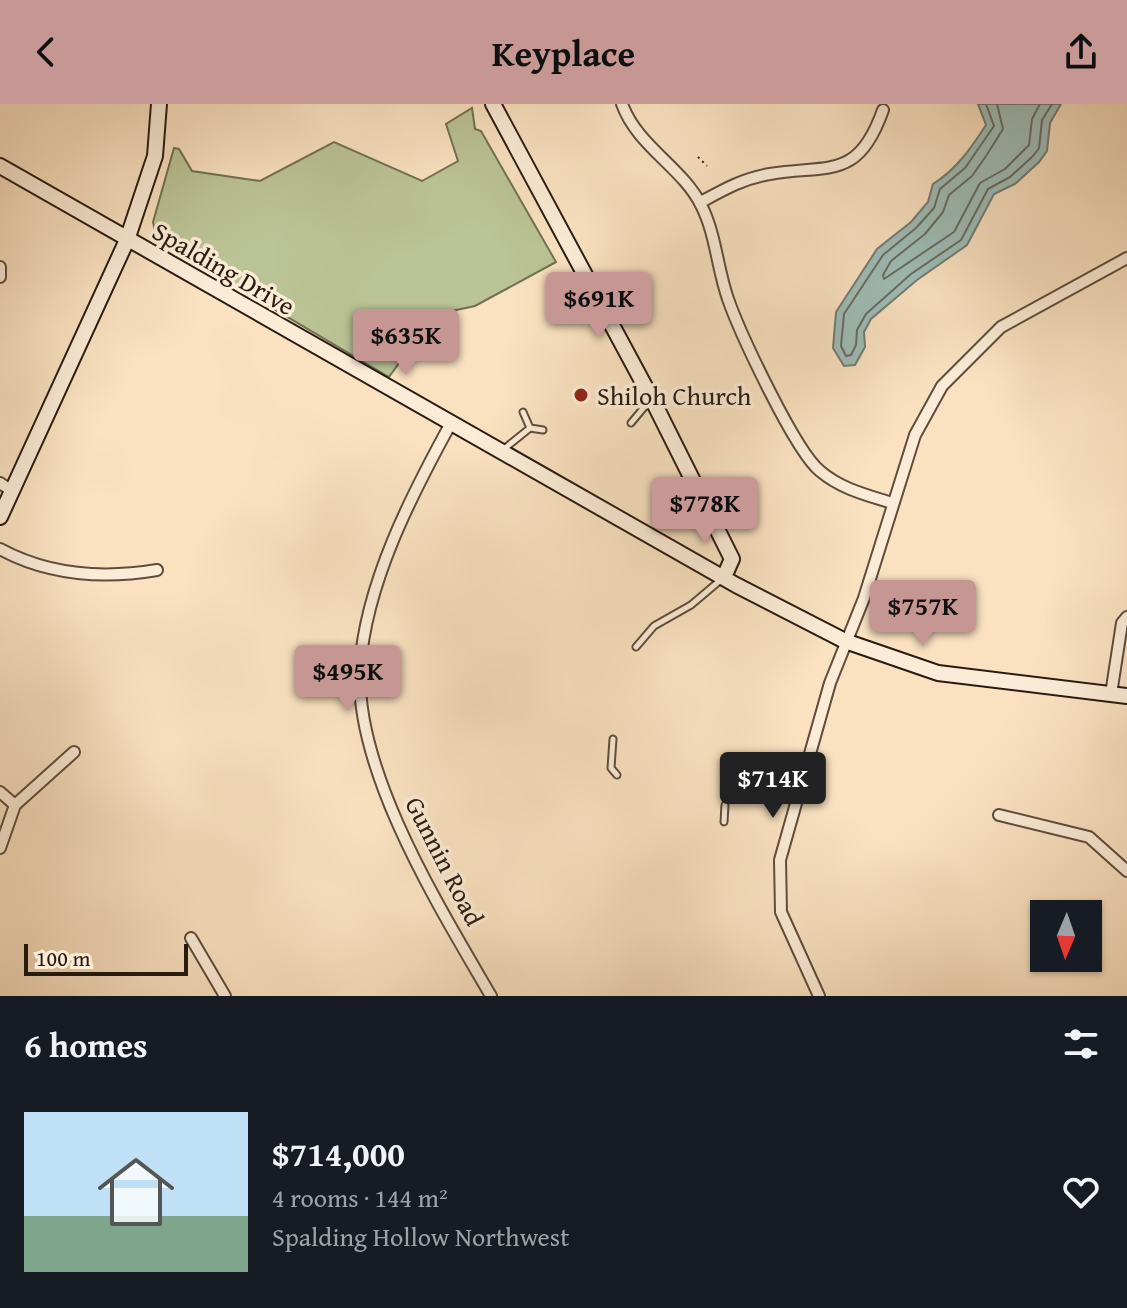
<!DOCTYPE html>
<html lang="en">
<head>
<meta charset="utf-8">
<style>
  body { margin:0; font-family:"Gentium Book Plus",serif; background:#20242c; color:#f1f3f6; height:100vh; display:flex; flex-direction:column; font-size:30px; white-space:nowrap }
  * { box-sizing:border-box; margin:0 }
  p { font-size:26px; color:#9ea1a6 }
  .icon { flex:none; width:44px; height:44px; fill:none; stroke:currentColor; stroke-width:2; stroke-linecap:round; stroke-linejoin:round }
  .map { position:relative; height:892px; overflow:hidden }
  .sheet { display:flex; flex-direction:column; background:#171b24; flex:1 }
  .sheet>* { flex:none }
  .needle { width:52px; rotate:182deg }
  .tools { position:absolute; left:1030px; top:796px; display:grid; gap:16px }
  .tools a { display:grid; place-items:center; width:72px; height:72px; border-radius:0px; background:#171b24; box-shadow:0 2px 6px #0004; font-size:40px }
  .scale { position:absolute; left:24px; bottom:20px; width:164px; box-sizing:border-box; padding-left:8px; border:4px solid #2a1b11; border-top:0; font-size:22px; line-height:28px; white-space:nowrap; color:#2a1b11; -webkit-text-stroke:6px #fcecd7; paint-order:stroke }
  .price { position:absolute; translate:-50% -68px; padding:0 18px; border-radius:8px; background:#c59692; color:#111; font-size:26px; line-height:52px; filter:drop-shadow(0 2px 4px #0008) }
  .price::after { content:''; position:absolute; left:50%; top:48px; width:24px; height:18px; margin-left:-12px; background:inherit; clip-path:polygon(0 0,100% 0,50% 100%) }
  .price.active { background:#222; color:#fff }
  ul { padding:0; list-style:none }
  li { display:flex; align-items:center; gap:24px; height:200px; padding:0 24px }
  li span { display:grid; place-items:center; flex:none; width:224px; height:160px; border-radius:0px; color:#555 }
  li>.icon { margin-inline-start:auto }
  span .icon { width:96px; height:96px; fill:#fffc; stroke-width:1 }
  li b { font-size:34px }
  h2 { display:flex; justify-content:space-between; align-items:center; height:96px; padding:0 24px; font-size:34px }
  header { display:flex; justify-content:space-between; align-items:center; height:104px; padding:0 24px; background:#c59692; color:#111; font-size:36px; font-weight:800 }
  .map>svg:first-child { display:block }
  .green { fill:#bbc496; stroke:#727054; stroke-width:2 }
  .water { fill:#9fbdb8; stroke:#707c75; stroke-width:2 }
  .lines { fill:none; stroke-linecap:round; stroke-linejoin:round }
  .shore { stroke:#646c64; stroke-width:2 }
  .lane-casing { stroke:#5e4d3d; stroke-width:9 }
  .street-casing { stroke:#5e4d3d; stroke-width:14 }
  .secondary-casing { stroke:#2a1b11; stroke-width:18 }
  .path { stroke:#2a1b11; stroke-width:2; stroke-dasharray:2 4; stroke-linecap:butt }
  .lane { stroke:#fcecd7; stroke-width:5 }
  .street { stroke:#fcecd7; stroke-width:10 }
  .secondary { stroke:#fcecd7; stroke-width:14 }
  .poi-dot { fill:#8f2418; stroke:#fcecd7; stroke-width:3 }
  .labels { text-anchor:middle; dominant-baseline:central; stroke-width:7; stroke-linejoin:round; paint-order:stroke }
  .street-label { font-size:26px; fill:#2a1b11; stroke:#fcecd7 }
  .poi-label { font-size:26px; fill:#2a1b11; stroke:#fcecd7; text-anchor:start }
</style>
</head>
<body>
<header><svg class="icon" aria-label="back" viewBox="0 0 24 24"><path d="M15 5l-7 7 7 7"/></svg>Keyplace<svg class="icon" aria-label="share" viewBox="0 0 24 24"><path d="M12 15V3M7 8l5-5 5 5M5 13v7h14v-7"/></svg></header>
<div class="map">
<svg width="1127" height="892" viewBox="0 0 1127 892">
  <rect width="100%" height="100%" fill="#fae2c1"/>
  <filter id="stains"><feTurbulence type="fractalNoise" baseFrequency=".0025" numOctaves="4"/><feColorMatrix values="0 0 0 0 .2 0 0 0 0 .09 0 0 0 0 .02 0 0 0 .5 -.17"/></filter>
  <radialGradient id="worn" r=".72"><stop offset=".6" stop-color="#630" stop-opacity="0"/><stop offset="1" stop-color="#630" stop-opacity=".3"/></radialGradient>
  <path class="green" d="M472,4l3,21 6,2 75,131 -81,44 -28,6 -37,36 -21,29 -232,-137 -4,-18 21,-74 5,1 13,22 68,10 74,-39 88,39 36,-20 -12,-37z"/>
  <path class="water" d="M978,0h83l-11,19 -3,28 -8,11 -24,22 -21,10 -27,51 -50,35 -46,39 -7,13 1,15 -10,18 -11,1 -11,-18 3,-36 41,-63 34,-27 17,-20 5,-18c24,-15 38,-36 53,-59z"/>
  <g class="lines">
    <path class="shore" d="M986,0l8,22 -29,42 -25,21 -6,19 -18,20 -33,27 -39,59 -3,32 5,10 5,-1 5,-10 1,-15 9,-16 45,-40 50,-34 27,-51 22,-12 23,-21 6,-8 3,-28 10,-16
      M997,0l6,25 -17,27 -14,20 -23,19 -6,17 -18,22 -34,27 -8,14 1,4 70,-47 26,-49 25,-14 24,-24 3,-26 8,-15"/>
    <defs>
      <path id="lane" d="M523,308l7,16
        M631,319l15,-18h7
        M504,345l26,-21 13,2
        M636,543l18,-21 37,-21 32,-27
        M613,635l-2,29 6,7
        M724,718l1,-17"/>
      <path id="street" d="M622,0c15,42 61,64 79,101 15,29 16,63 27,94 12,34 67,152 92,172 21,18 47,24 72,32
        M701,98c22,-12 43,-24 69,-28 59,-10 88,7 113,-64
        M0,163v10
        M451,319c-40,73 -85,160 -91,244 -6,104 80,241 131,329
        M0,379l12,8
        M0,445c48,26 103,30 157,21
        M1111,590l11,-71 5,-6
        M0,688l15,13
        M999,711l90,22 38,34
        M0,744l15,-43 59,-53
        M191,834l34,58
        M819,892l-38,-84 -1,-52 50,-177 34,-85 51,-163 27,-49 59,-59 126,-69"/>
      <path id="secondary" d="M493,0l162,301 77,154 -8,18
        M0,62l736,419 109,56 93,32 189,23
        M0,413l127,-277 28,-84 4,-52"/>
    </defs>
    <use href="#lane" class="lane-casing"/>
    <use href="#street" class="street-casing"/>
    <use href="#secondary" class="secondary-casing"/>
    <path class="path" d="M698,53l9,9"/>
    <use href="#lane" class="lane"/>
    <use href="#street" class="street"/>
    <use href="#secondary" class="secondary"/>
  </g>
  <circle class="poi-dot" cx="581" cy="291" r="8"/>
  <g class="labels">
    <g class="street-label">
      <text transform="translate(224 164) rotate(30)">Spalding Drive</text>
      <text transform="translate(445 757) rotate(63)">Gunnin Road</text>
    </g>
    <g class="poi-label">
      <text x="597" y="291">Shiloh Church</text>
    </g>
  </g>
  <rect width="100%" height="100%" filter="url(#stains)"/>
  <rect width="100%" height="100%" fill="url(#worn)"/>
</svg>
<div class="tools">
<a><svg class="needle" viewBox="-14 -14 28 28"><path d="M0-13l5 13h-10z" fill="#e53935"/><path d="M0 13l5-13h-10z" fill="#9ea1a6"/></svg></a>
</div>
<div class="scale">100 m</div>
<b class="price" style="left:599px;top:236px">$691K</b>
<b class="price" style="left:406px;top:273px">$635K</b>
<b class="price" style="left:705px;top:441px">$778K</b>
<b class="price" style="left:923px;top:544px">$757K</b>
<b class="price" style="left:348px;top:609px">$495K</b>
<b class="price active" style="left:773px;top:716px">$714K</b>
</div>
<section class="sheet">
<h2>6 homes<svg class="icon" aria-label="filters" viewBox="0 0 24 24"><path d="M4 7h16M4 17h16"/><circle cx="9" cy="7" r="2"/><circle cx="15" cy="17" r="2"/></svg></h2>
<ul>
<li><span style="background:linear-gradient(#bfe0f5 65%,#7fa58c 0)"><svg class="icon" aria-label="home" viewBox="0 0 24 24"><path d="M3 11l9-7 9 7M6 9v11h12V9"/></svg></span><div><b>$714,000</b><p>4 rooms · 144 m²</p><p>Spalding Hollow Northwest</p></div><svg class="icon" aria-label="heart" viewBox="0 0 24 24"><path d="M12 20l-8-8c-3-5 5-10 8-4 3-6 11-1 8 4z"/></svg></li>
</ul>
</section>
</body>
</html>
